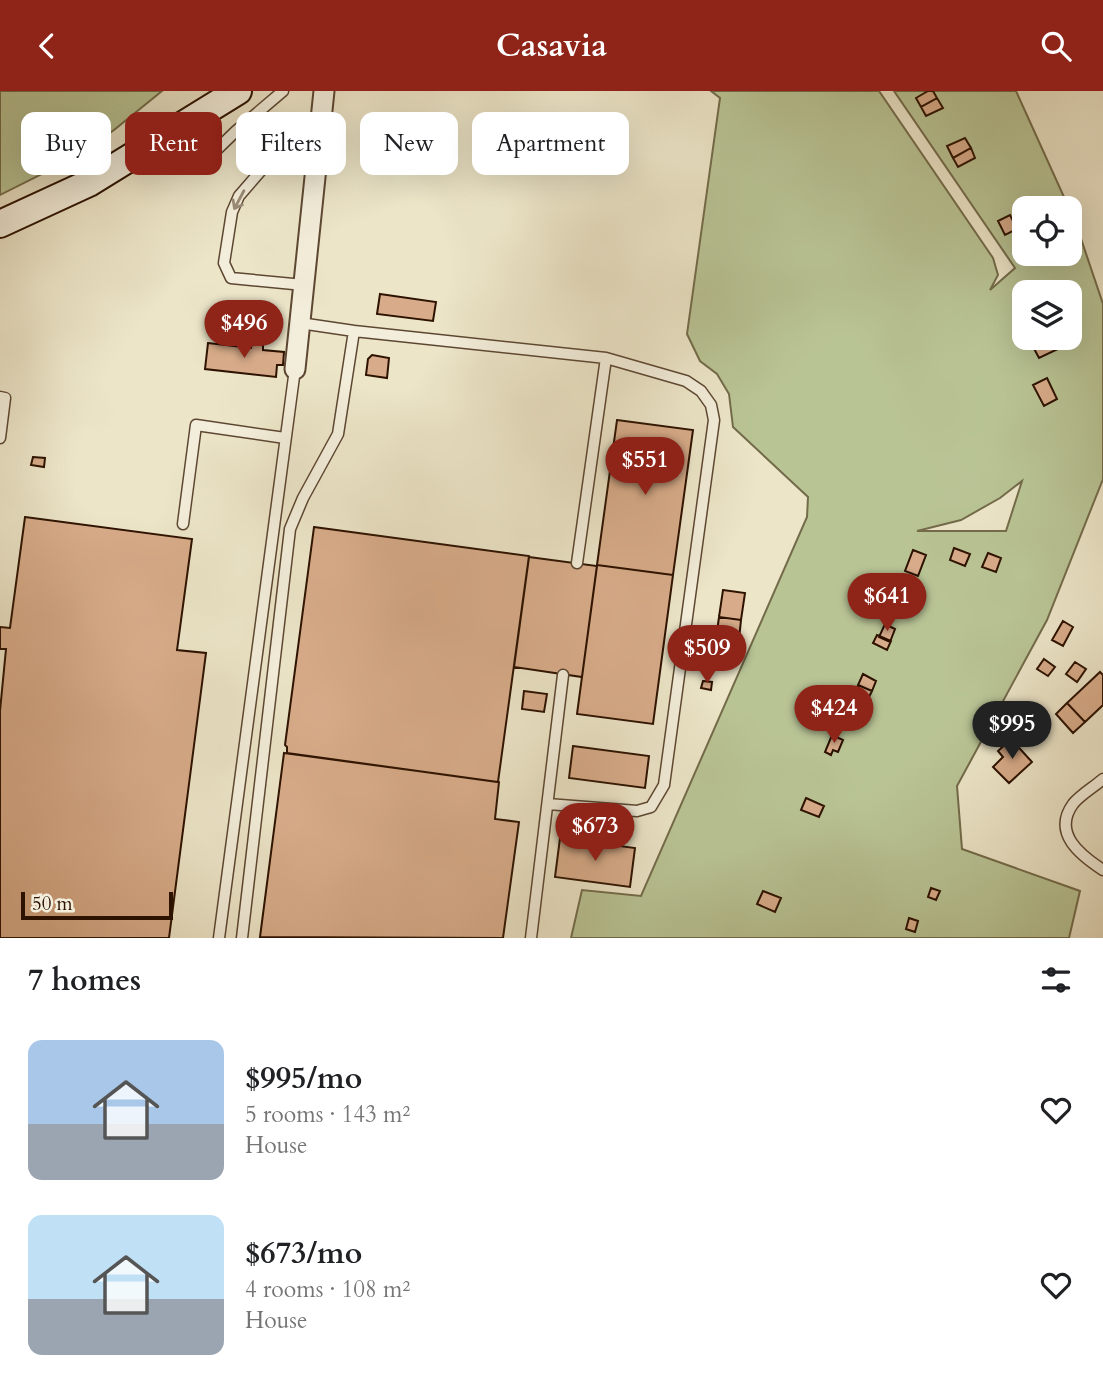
<!DOCTYPE html>
<html lang="en">
<head>
<meta charset="utf-8">
<style>
  body { margin:0; font-family:Cardo,serif; background:#f6f6f6; color:#202124; height:100vh; display:flex; flex-direction:column; font-size:26px; white-space:nowrap }
  * { box-sizing:border-box; margin:0 }
  p { font-size:23px; color:#757577 }
  .icon { flex:none; width:38px; height:38px; fill:none; stroke:currentColor; stroke-width:2; stroke-linecap:round; stroke-linejoin:round }
  .map { position:relative; height:847px; overflow:hidden }
  .drawer { display:flex; flex-direction:column; background:#fff; flex:1 }
  .drawer>* { flex:none }
  .top-card { position:absolute; left:21px; top:21px; width:700px; height:63px; display:flex; gap:14px }
  .fabs { position:absolute; left:1012px; top:105px; display:grid; gap:14px }
  .fabs a { display:grid; place-items:center; width:70px; height:70px; border-radius:14px; background:#fff; box-shadow:0 7px 28px #0002; font-size:35px }
  .scale { position:absolute; left:21px; bottom:18px; width:152px; box-sizing:border-box; padding-left:7px; border:4px solid #2d1200; border-top:0; font-size:19px; line-height:24px; white-space:nowrap; color:#2d1200; -webkit-text-stroke:5px #f3eedb; paint-order:stroke }
  .price { position:absolute; translate:-50% -60px; padding:0 16px; border-radius:24px; background:#8f2418; color:#fff; font-size:23px; line-height:46px; filter:drop-shadow(0 2px 4px #0008) }
  .price::after { content:''; position:absolute; left:50%; top:42px; width:21px; height:16px; margin-left:-10px; background:inherit; clip-path:polygon(0 0,100% 0,50% 100%) }
  .price.selected { background:#222; color:#fff }
  ul { padding:0; list-style:none }
  li { display:flex; align-items:center; gap:21px; height:175px; padding:0 28px }
  li span { display:grid; place-items:center; flex:none; width:196px; height:140px; border-radius:14px; color:#555 }
  li>.icon { margin-inline-start:auto }
  span .icon { width:84px; height:84px; fill:#fffc; stroke-width:1 }
  li b { font-size:30px }
  h2 { display:flex; justify-content:space-between; align-items:center; height:84px; padding:0 28px; font-size:30px }
  .pill { padding:0 24px; border-radius:14px; background:#fff; box-shadow:0 7px 28px #0002; font-size:24px; line-height:63px }
  .pill.selected { background:#8f2418; color:#fff }
  header { display:flex; justify-content:space-between; align-items:center; height:91px; padding:0 28px; background:#8f2418; color:#fff; font-size:32px; font-weight:800 }
  .map>svg:first-child { display:block }
  .green { fill:#b9c495; stroke:#736b4a; stroke-width:2; fill-rule:evenodd }
  .building { fill:#d8ac8a; stroke:#2d1200; stroke-width:2 }
  .lines { fill:none; stroke-linecap:round; stroke-linejoin:round }
  .lane-casing { stroke:#5d4732; stroke-width:13 }
  .street-casing { stroke:#5d4732; stroke-width:23 }
  .secondary-casing { stroke:#2d1200; stroke-width:30 }
  .lane { stroke:#f3eedb; stroke-width:10 }
  .street { stroke:#f3eedb; stroke-width:19 }
  .secondary { stroke:#f3eedb; stroke-width:26 }
  .oneway { stroke:#9a8b78 }
</style>
</head>
<body>
<header><svg class="icon" aria-label="back" viewBox="0 0 24 24"><path d="M15 5l-7 7 7 7"/></svg>Casavia<svg class="icon" aria-label="search" viewBox="0 0 24 24"><circle cx="10" cy="10" r="6"/><path d="M15 15l6 6"/></svg></header>
<div class="map">
<svg width="1103" height="847" viewBox="0 0 1103 847">
  <rect width="100%" height="100%" fill="#ece5c8"/>
  <filter id="stains"><feTurbulence type="fractalNoise" baseFrequency=".00286" numOctaves="4"/><feColorMatrix values="0 0 0 0 .2 0 0 0 0 .09 0 0 0 0 .02 0 0 0 .5 -.17"/></filter>
  <radialGradient id="worn" r=".72"><stop offset=".6" stop-color="#630" stop-opacity="0"/><stop offset="1" stop-color="#630" stop-opacity=".3"/></radialGradient>
  <path class="green" d="M0,0h162l-48,39 -40,28 -74,37z
    M711,0h168l114,167 5,17 -8,15 25,-22 -121,-177h122l53,117h-45v46h45v-45l5,9 29,86v175l-56,141 -90,166 5,63 118,42 -11,47h-498l11,-48 59,6 166,-379 1,-20 -75,-70 -4,-33 -12,-20 -17,-13 -13,-27 33,-236zM1024,201h45v46h-45zM1022,390l-16,50h-89l44,-11 39,-22z"/>
  <path class="building" d="M928,0h5l4,7 -16,9 -5,-9z
    M937,7l6,10 -17,8 -5,-9z
    M965,47l6,10 -18,10 -6,-12z
    M971,57l4,10 -17,9 -5,-9z
    M1010,124l7,14 -12,6 -7,-14z
    M380,203l56,8 -3,19 -56,-7z
    M1032,247h23l5,10 -21,10 -10,-19z
    M208,252l43,5 1,-4 11,1v5l21,2 -1,13h-6l-1,12 -71,-8z
    M372,264l17,3 -2,20 -21,-3 2,-16z
    M1047,287l10,21 -13,7 -11,-21z
    M617,329l76,10 -20,145 -76,-10z
    M33,366l12,1 -1,9 -13,-2z
    M25,426l167,22 -15,111 29,3 -37,285h-169v-227l6,-62h-6v-22l10,1z
    M314,436l215,29 -31,226 -211,-29v-6l-2,-2z
    M954,457l16,6 -5,12 -15,-6z
    M913,459l13,5 -8,21 -13,-5z
    M988,462l13,5 -5,14 -14,-5z
    M529,466l68,9 -15,111 -68,-10z
    M597,474l76,10 -20,149 -76,-10z
    M723,499l22,3 -4,27 -22,-3z
    M719,526l22,3 -4,37 -23,-3z
    M1063,530l10,6 -10,19 -11,-6z
    M885,533l10,5 -5,13 -11,-5z
    M877,544l14,6 -4,9 -14,-7z
    M1044,568l11,8 -7,9 -11,-7z
    M1075,571l11,7 -9,13 -11,-8z
    M1100,581l3,3v30l-18,17 -18,-19z
    M863,583l13,7 -4,10 -14,-6z
    M703,590l9,1 -1,8 -10,-2z
    M858,594l14,6 -5,10 -13,-6z
    M524,600l23,3 -3,18 -22,-3z
    M1067,612l18,19 -12,11 -17,-19z
    M832,644l11,5 -5,12 -5,-2 -2,5 -6,-3z
    M1011,648l21,23 -23,21 -16,-16 10,-10 -5,-6z
    M573,655l76,10 -4,32 -76,-10z
    M284,662l215,29 -4,37 24,3 -16,116 -243,-1z
    M806,707l18,8 -5,11 -18,-7z
    M560,747l75,10 -5,39 -75,-10z
    M931,797l9,3 -4,9 -8,-3z
    M763,800l18,7 -6,14 -18,-8z
    M909,827l9,3 -3,11 -9,-3z"/>
  <g class="lines">
    <defs>
      <path id="lane" d="M200,75l36,-35 47,-40
        M304,194l-73,-7 -7,-15 8,-51 7,-16 26,-30 54,-45
        M300,232l54,8 252,27 80,23 15,10 10,14 3,15 -50,365 -13,22 -14,4 -89,-7
        M0,306l5,1 -5,40
        M183,433l13,-99 89,13
        M577,472l29,-205
        M1103,688c-9,8 -23,16 -30,25 -21,29 7,51 30,66
        M219,847l76,-569
        M242,847l48,-409 13,-31 35,-64 16,-103
        M531,847l32,-263"/>
      <path id="street" d="M295,278l29,-278"/>
      <path id="secondary" d="M0,133l89,-41 149,-92"/>
    </defs>
    <use href="#lane" class="lane-casing"/>
    <use href="#street" class="street-casing"/>
    <use href="#secondary" class="secondary-casing"/>
    <use href="#lane" class="lane"/>
    <use href="#street" class="street"/>
    <use href="#secondary" class="secondary"/>
  </g>
  <defs><path id="oneway-shaft" d="M-6 0H5M1.5-3L5.5 0L1.5 3" fill="none" stroke-width="1.6" stroke-linecap="round" stroke-linejoin="round" transform="scale(1.75)"/></defs>
  <use class="oneway" href="#oneway-shaft" transform="translate(239 109) rotate(118)"/>
  <rect width="100%" height="100%" filter="url(#stains)"/>
  <rect width="100%" height="100%" fill="url(#worn)"/>
</svg>
<div class="fabs">
<a><svg class="icon" aria-label="locate" viewBox="0 0 24 24"><circle cx="12" cy="12" r="6"/><path d="M12 2v4M12 18v4M2 12h4M18 12h4"/></svg></a>
<a><svg class="icon" aria-label="layers" viewBox="0 0 24 24"><path d="M12 4l9 5-9 5-9-5zM3 14l9 5 9-5"/></svg></a>
</div>
<div class="scale">50 m</div>
<b class="price" style="left:244px;top:269px">$496</b>
<b class="price" style="left:645px;top:406px">$551</b>
<b class="price" style="left:887px;top:542px">$641</b>
<b class="price" style="left:707px;top:594px">$509</b>
<b class="price" style="left:834px;top:654px">$424</b>
<b class="price selected" style="left:1012px;top:670px">$995</b>
<b class="price" style="left:595px;top:772px">$673</b>
<div class="top-card">
<a class="pill">Buy</a>
<a class="pill selected">Rent</a>
<a class="pill">Filters</a>
<a class="pill">New</a>
<a class="pill">Apartment</a>
</div>
</div>
<section class="drawer">
<h2>7 homes<svg class="icon" aria-label="filters" viewBox="0 0 24 24"><path d="M4 7h16M4 17h16"/><circle cx="9" cy="7" r="2"/><circle cx="15" cy="17" r="2"/></svg></h2>
<ul>
<li><span style="background:linear-gradient(#a9c7e8 60%,#9aa5b1 0)"><svg class="icon" aria-label="home" viewBox="0 0 24 24"><path d="M3 11l9-7 9 7M6 9v11h12V9"/></svg></span><div><b>$995/mo</b><p>5 rooms · 143 m²</p><p>House</p></div><svg class="icon" aria-label="heart" viewBox="0 0 24 24"><path d="M12 20l-8-8c-3-5 5-10 8-4 3-6 11-1 8 4z"/></svg></li>
<li><span style="background:linear-gradient(#bfe0f5 60%,#9aa5b1 0)"><svg class="icon" aria-label="home" viewBox="0 0 24 24"><path d="M3 11l9-7 9 7M6 9v11h12V9"/></svg></span><div><b>$673/mo</b><p>4 rooms · 108 m²</p><p>House</p></div><svg class="icon" aria-label="heart" viewBox="0 0 24 24"><path d="M12 20l-8-8c-3-5 5-10 8-4 3-6 11-1 8 4z"/></svg></li>
</ul>
</section>
</body>
</html>
